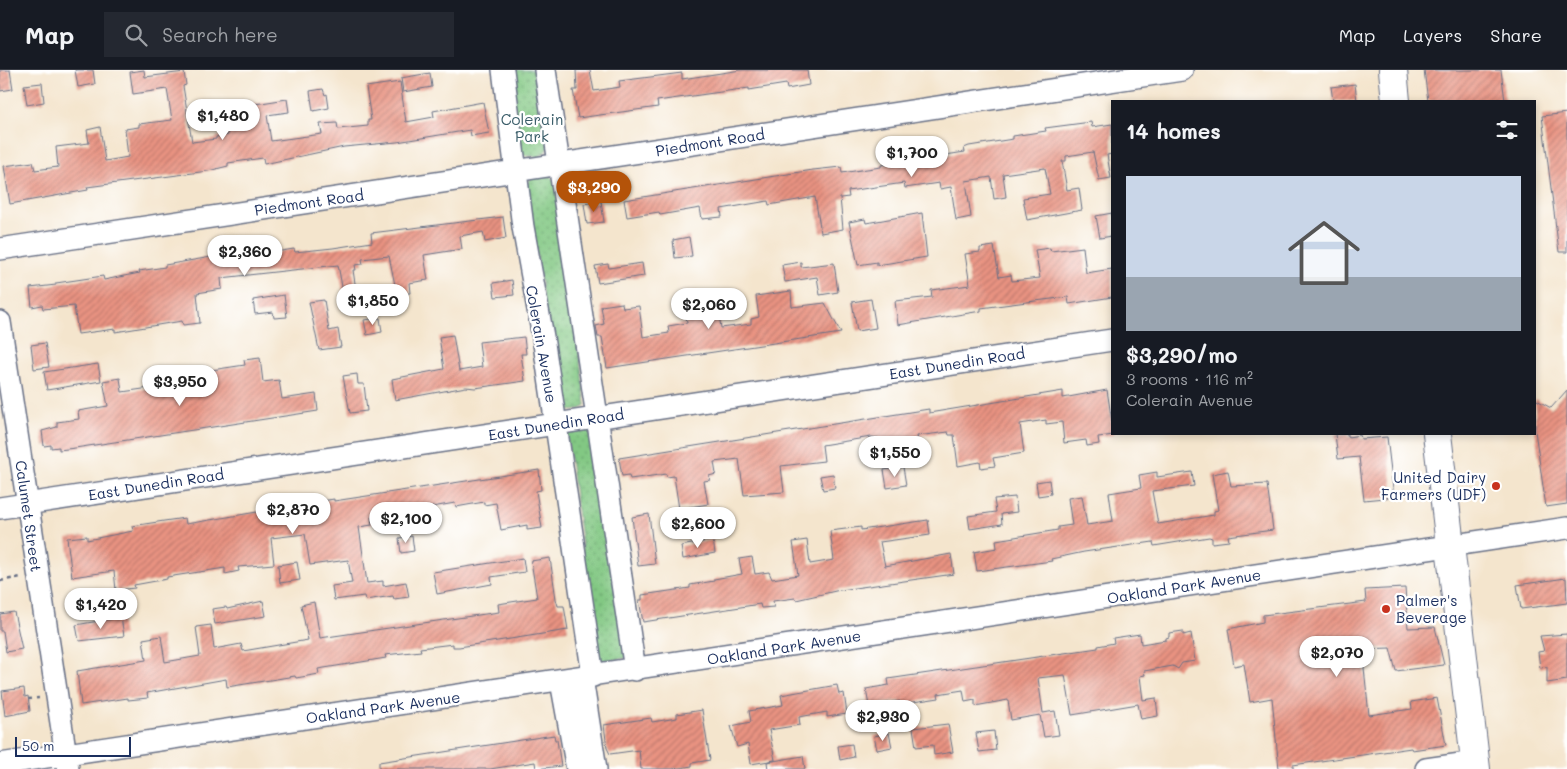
<!DOCTYPE html>
<html lang="en">
<head>
<meta charset="utf-8">
<style>
  body { margin:0; font-family:Mali,sans-serif; background:#242831; color:#f1f3f6; height:100vh; display:flex; flex-direction:column; font-size:19px; white-space:nowrap }
  * { box-sizing:border-box; margin:0 }
  p { font-size:16px; color:#9ea1a6 }
  .icon { flex:none; width:28px; height:28px; fill:none; stroke:currentColor; stroke-width:2; stroke-linecap:round; stroke-linejoin:round }
  .map { position:relative; flex:1; overflow:hidden }
  .details { position:absolute; left:1111px; top:30px; width:425px; height:335px; display:flex; flex-direction:column; background:#171b24; border-radius:0px; box-shadow:0 2px 8px #0003 }
  .details>* { flex:none }
  .scale { position:absolute; left:15px; bottom:12px; width:116px; box-sizing:border-box; padding-left:5px; border:2px solid #1b2f5e; border-top:0; font-size:14px; line-height:18px; white-space:nowrap; color:#1b2f5e; -webkit-text-stroke:4px #fff; paint-order:stroke }
  .price { position:absolute; translate:-50% -42px; padding:0 11px; border-radius:18px; background:#fff; color:#222; font-size:16px; line-height:32px; filter:drop-shadow(0 1px 2px #0008) }
  .price::after { content:''; position:absolute; left:50%; top:30px; width:15px; height:11px; margin-left:-8px; background:inherit; clip-path:polygon(0 0,100% 0,50% 100%) }
  .price.selected { background:#b45309; color:#fff }
  ul { padding:0; list-style:none }
  li { display:grid; align-content:center; gap:10px; height:265px; padding:0 15px }
  li span { display:grid; place-items:center; height:155px; border-radius:0px; color:#555 }
  li>.icon { margin-inline-start:auto }
  span .icon { width:90px; height:90px; fill:#fffc; stroke-width:1 }
  li b { font-size:21px }
  h2 { display:flex; justify-content:space-between; align-items:center; height:60px; padding:0 15px; font-size:21px }
  header { display:flex; align-items:center; gap:30px; box-sizing:border-box; height:70px; padding:0 25px; background:#171b24; border-bottom:1px solid #363941 }
  header strong { font-size:24px }
  nav { display:flex; gap:28px; margin-inline-start:auto; font-size:18px }
  .search { width:350px; height:45px; background:#242831; display:flex; align-items:center; gap:12px; box-sizing:border-box; padding:0 18px; border-radius:0px; color:#9ea1a6; font-size:19px }
  .map>svg:first-child { display:block }
  .park { fill:url(#park-dots); stroke:#4e7c70 }
  .building { fill:url(#building-hatch) }
  .lines { fill:none; stroke-linecap:round; stroke-linejoin:round }
  .minor-casing { stroke:#676f85; stroke-width:24 }
  .major-casing { stroke:#676f85; stroke-width:30 }
  .path { stroke:#676f85; stroke-width:2.5; stroke-dasharray:4 4; stroke-linecap:butt }
  .minor { stroke:#fff; stroke-width:21 }
  .major { stroke:#fff; stroke-width:28 }
  .poi-dot { fill:#c8321e; stroke:#fff; stroke-width:2 }
  .labels { text-anchor:middle; dominant-baseline:central; stroke-width:4.5; stroke-linejoin:round; paint-order:stroke }
  .park-label { font-size:15px; fill:#3a5d69; stroke:#fff }
  .street-label { font-size:15px; fill:#1b2f5e; stroke:#fff }
  .poi-label { font-size:15px; fill:#1b2f5e; stroke:#fff; text-anchor:end }
</style>
</head>
<body>
<header>
<strong>Map</strong>
<div class="search"><svg class="icon" aria-label="search" viewBox="0 0 24 24"><circle cx="10" cy="10" r="6"/><path d="M15 15l6 6"/></svg>Search here</div>
<nav><a>Map</a><a>Layers</a><a>Share</a></nav>
</header>
<div class="map">
<svg width="1567" height="699" viewBox="0 0 1567 699">
  <defs>
    <pattern id="park-dots" width="8" height="8" patternUnits="userSpaceOnUse" patternTransform="scale(1.25)"><rect width="8" height="8" fill="#82c883"/><path d="M2 2h.1M6 6h.1" fill="none" stroke="#6aa36e" stroke-width="1.8" stroke-linecap="round"/></pattern>
    <pattern id="building-hatch" width="6" height="6" patternUnits="userSpaceOnUse" patternTransform="scale(1.25)"><rect width="6" height="6" fill="#e99381"/><path d="M-1 1l2-2M0 6l6-6M5 7l2-2" fill="none" stroke="#bc786d"/></pattern>
  </defs>
  <rect width="100%" height="100%" fill="#fff"/>
  <filter id="ink" filterUnits="userSpaceOnUse"><feTurbulence type="fractalNoise" baseFrequency=".02" numOctaves="2"/><feDisplacementMap in="SourceGraphic" scale="10" xChannelSelector="R" yChannelSelector="G"/><feConvolveMatrix kernelMatrix="1 2 1 2 8 2 1 2 1" color-interpolation-filters="sRGB"/></filter>
  <filter id="wash" filterUnits="userSpaceOnUse"><feTurbulence type="fractalNoise" baseFrequency=".0096" numOctaves="4" result="noise"/><feDisplacementMap in="SourceGraphic" scale="20" xChannelSelector="R" yChannelSelector="G"/><feGaussianBlur stdDeviation="1.12" result="paint"/><feColorMatrix in="noise" values="0 0 0 0 0 0 0 0 0 0 0 0 0 0 0 0 0 1.4 0 .05"/><feComposite in="paint" operator="in"/></filter>
  <g filter="url(#wash)">
    <rect width="100%" height="100%" fill="#f4e5cd"/>
    <path class="park" d="M506,0h34l11,76 -12,11 -19,-2z
      M549,105l7,7 30,223c-8,8 -16,6 -26,3l-34,-223 6,-8z
      M589,355l37,233 -28,4 -32,-232z"/>
    <g id="blocks">
      <path class="building" d="M0,0h10l3,19 -13,2z
        M75,0h18l2,14 -17,3z
        M144,0l1,7 39,-5 2,13 -3,1 9,56 24,-3v-2l12,-2 -2,-22 16,-2v-5l45,-7 2,13 -22,3 4,26 51,-7 -2,-10 17,-1 1,6 30,-3v-6h3l-5,-33 34,-5 6,40 28,-5 -1,-6 50,-9 6,31 -18,3 -1,-6 -73,12 -53,5 -80,17 -1,-6 -35,5v3l-20,5 -121,16 1,3 -78,14 -6,-38 29,-4 2,8 23,-3 -2,-20 33,-4 -2,-13 13,-3 5,34 23,-4 -3,-28 14,-2v-3l33,-4 -5,-31 -34,5 -3,-22z
        M576,0h14l4,21 26,-4 -1,-6 63,-8v6l59,-9h66l2,15 -22,4 -1,-5 -37,6v-2l-92,13 1,6 -80,11 -5,-28h4z
        M1424,0h77l4,31h-77z
        M430,3l2,14 -29,5 -2,-14z
        M42,13l2,19 -17,3 -3,-20z
        M1355,14l2,17h-24l-2,-14z
        M323,19l2,6 2,-1 2,14 -16,3 -3,-20z
        M1567,43v139h-8l-17,-136z
        M1091,52l1,5 20,-3v30l-5,1 4,23 -12,2 -6,-28 -27,4v5h-4l5,29 12,-2 3,22 -55,10 -4,-22 27,-4 -5,-26 -42,6 3,23 -12,2 -3,-22 -25,4 5,36 -15,3 -5,-33 -11,2 -1,-6 -34,5 -1,-5 -56,8 1,6 -9,1 3,31 -22,4 -6,-36 -46,8 -1,-4 -47,8 1,8 -20,2 -2,-11 -40,7 -1,-3 -32,5 -3,-17 189,-30 28,-3 1,6 25,-4 14,-2v-2l84,-13 -1,-4 5,-2 44,-7v-3l33,-5 -1,-3z
        M601,131l3,21 -17,2 -3,-20z
        M922,143l5,44 -50,8v-3l-19,3 -9,-43 16,-3 1,4z
        M1112,143v23l-12,2 -4,-22z
        M503,147l3,21 -21,4 -2,-10 -23,4 2,13 -38,6 4,25 -19,3 1,10 -13,2 -8,-39 -27,3 1,5 -8,1 1,5h-3l3,20 -13,2 -5,-27 -117,13 1,11 -25,4 3,30 -17,2 -1,-4 -67,11v-3l-37,5 -4,-28 -31,3 -1,-4 -10,2 -2,-19 26,-3v-2l47,-7 1,4 20,-4 16,-3 -1,-2 26,-4v-2l52,-9 1,5 76,-12 1,3 38,-4 39,-6 -1,-9z
        M689,167l3,19 -17,2 -2,-18z
        M994,176l5,31 12,-2 1,6 28,-3 -5,-28 15,-2 1,3 32,-4 3,26 26,-4v28l-43,7 -1,-7 -41,5 -46,6v3l-83,14 -3,-24 37,-4 -1,-7 39,-5 -5,-31 15,-2v-4z
        M801,192v5l33,-4 4,29 -18,3 -3,-18 -32,5 -3,-17z
        M642,193l2,13 -46,7 -3,-17 13,-2 1,4z
        M512,210l2,15 -19,2 -2,-14z
        M697,221l1,13 19,-3 4,27 30,-4v-5l8,-2 -3,-21 35,-5 1,16 33,-4 16,30 -234,35 -5,-31h-4l-2,-11 8,-2 -3,-18 21,-3 1,5 16,-2 4,31 26,-4 -1,-7 19,-3 -4,-30z
        M284,225l3,22 -13,1 -1,-6 -18,2 -2,-14z
        M871,229l5,29 -19,3 -5,-29z
        M324,230l5,31 9,-2 3,18 -22,3 -10,-48z
        M380,248l2,14 -15,3 -3,-15z
        M453,265l6,36 23,-4 -3,-25 45,-5 2,17h-5l4,27 -50,7 -9,-1 -71,13 -3,-21 52,-10 -5,-32z
        M45,273l4,24 -15,2 -3,-24z
        M260,288l3,24 16,-2 3,19 34,-5 2,17 -243,37 -16,2v-3l-8,1v-3l-7,1 -2,-15 15,-4v-5l22,-3 -1,-8 30,-5 -5,-25 17,-3 2,14 56,-8 -3,-13 15,-2 1,4 54,-8 -1,-5z
        M98,294l3,17 -54,9 -3,-18z
        M357,304l1,10h6l3,27 -17,2 -7,-37z
        M1107,320l7,45 -16,2 1,7 -12,2 -1,-6 -22,3 -2,-21 -16,2v-4l-26,4 4,29 -31,5 2,8 -14,2 -1,-6 -22,4 -4,-31h-5l-1,-3 -31,4 5,27 -14,3 -5,-26 -23,4 -2,-6 -7,-1 -49,8 2,16 -43,5 3,26 -40,3 -5,-36 -25,3 2,12 -7,2 1,4 -6,1 4,23 -29,5 -5,-33 -7,1 -1,-3 -36,5 -1,-4 -7,1 -3,-18 310,-49v4l134,-22v7z
        M1567,320v114l-21,3 -11,-76v-32l16,9z
        M1335,364h13v3l12,-2 1,4 26,-2 7,60 -30,3 -5,-43 -21,2z
        M903,397l3,18 -19,3 -3,-18z
        M539,400l2,20 -5,1 6,37 -15,2v-5l-26,5 -5,-27 -12,2v-3l-28,5 -1,-4 -23,4 1,6h-4l1,3 -17,2 -1,-7 -41,6 1,8 -13,2 8,56 16,-2v5l23,-4 3,15 -15,2 -1,-3 -28,4 -1,-4 -30,4 -2,-14 20,-3 -4,-23 -38,5 -5,-31 -34,4 3,26 -36,3 1,4 -14,3v-6l-58,9v2l-33,6 1,3 -19,2 -2,-19 -42,6 -5,-39 20,-2v4l46,-9 -1,-5 32,-5 21,-3 1,6 148,-25v2z
        M1228,401l3,15 36,-2 6,46 -45,6 1,5 -17,2v-5l-3,-1 -55,9 -1,-4 -69,10 -33,7 1,2 -75,10 -3,-19 23,-4 -1,-8 62,-10v-3l14,-2 -4,-27 14,-2 5,29 26,-4 -4,-28 32,-5 -2,-13 18,-3v5l35,-5 2,14 -42,5 6,33 56,-9v-4l4,-1 -6,-36z
        M833,404l2,14 -12,2 -3,-14z
        M1049,410l2,14 -13,2 -2,-14z
        M1015,427l2,15 -16,2 1,10 -32,5 -2,-13 28,-4 -2,-13z
        M649,444l6,50 -17,2 -6,-49z
        M928,450l2,15 -50,7 5,24 66,-12 3,20 -114,16 -44,10 -1,-2 -22,3 1,6 -13,1 -1,-4 -117,18 -4,-22h3v-5l48,-7v-3l24,-4v-2l28,-5 -3,-15 13,-2 3,17 14,-2 3,7 26,-4 -5,-33 14,-2 3,24 24,-4 -4,-29 31,-4v3z
        M412,466l2,15 -13,2 -2,-15z
        M713,470l2,13 -32,6 -2,-13z
        M523,488l2,14 -34,5 1,7 -55,10 -4,-22z
        M550,488l6,41 2,7h6l4,24 -109,17h-6v-3l-33,4 1,3 -36,4 1,3 -68,11 1,5 -23,4 -1,-2 -68,11 -1,-8 -79,14 1,5 -20,2v-2l-47,7 -4,-34 69,-11 -3,-21 18,-3 4,26 35,-6 -4,-29 15,-2 3,24 27,-5 2,7 65,-11 -7,-35 13,-3 6,36 179,-26 -1,-8 39,-6 -6,-37z
        M297,492l3,18 -20,3 -2,-18z
        M1566,508l1,25 -46,6 -4,-24z
        M1405,518l3,40 27,-1 9,38 -48,6 -6,-23 -28,1 7,66 43,-6 -1,-7 26,-4 9,47 -34,5 -1,-2 -118,17v4h-14l-7,-71 -22,4 -6,-38 -10,2 -6,-37 35,-7v-7l103,-13 -1,-12z
        M263,531l3,15 -51,8 -3,-15 14,-2 1,2z
        M14,542l8,37 -16,3 -3,-21h-3v-17z
        M121,547l3,19 -45,5 -3,-16z
        M1183,561v4l8,-2 4,28 -13,2 -4,6 -5,-3 -29,5 1,4 -5,1 3,24 13,-2 2,18 -17,3 -3,-15 -66,11 -7,-40 -27,3 5,35 12,-2 4,24 -15,2 -4,-22 -29,5 -3,-20 -33,6v-6l-10,2 -2,-12 -25,4 1,4 -39,6v-3l-31,5 -3,-17 23,-4 -1,-6 210,-31v-2l16,-3 -1,-5 27,-4 1,10 25,-4v-2l3,-1v-4z
        M1567,564v46l-20,3v-16l-7,1 -2,-16 6,-1 -4,-15z
        M837,615l2,9 5,-1 3,21 -20,3v-5l-28,5 1,8 -31,5 6,30 -24,4 -3,-20 -11,3 -6,-21 20,-4 -2,-11 34,-6 -2,-10z
        M24,618l1,9 3,-1 2,15 -25,5 -3,-25z
        M702,640l8,50 -18,3v3l-19,3h-32l-2,-19 -29,4 -3,-6 -3,-23 47,-7 1,4 25,-4v-4z
        M948,654l5,28 -19,3 -1,-10 -17,2 -3,-19z
        M994,661l2,19 -17,2 -3,-19z
        M889,663l3,14 -15,3 -3,-14z
        M554,665l1,5h2l4,26 -25,3 -1,-7 -45,7h-111v-7z
        M852,674l2,13 -14,3 -2,-14z
        M803,686l2,13h-37l-1,-7z"/>
    </g>
  </g>
  <g filter="url(#ink)">
    <use href="#blocks" fill-opacity="0" stroke="#676f85" stroke-width="1"/>
    <g class="lines">
      <defs>
        <path id="minor" d="M503,0l20,157 20,110 50,339
          M545,0l90,600
          M0,179l1182,-179
          M0,252l68,447
          M0,438l1112,-168
          M582,608l14,91
          M561,611l16,88
          M0,694l1567,-236
          M1426,699l49,-7"/>
        <path id="major" d="M1393,0l3,31
          M1437,364l39,335"/>
      </defs>
      <use href="#minor" class="minor-casing"/>
      <use href="#major" class="major-casing"/>
      <path class="path" d="M0,511l21,-4
        M0,543v1
        M28,629l11,-1"/>
      <use href="#minor" class="minor"/>
      <use href="#major" class="major"/>
    </g>
  </g>
  <g class="poi-dot">
    <circle cx="1496" cy="416" r="5"/>
    <circle cx="1386" cy="539" r="5"/>
  </g>
  <g class="labels">
    <g class="park-label">
      <text x="532" y="49">Colerain<tspan x="532" dy="17">Park</tspan></text>
    </g>
    <g class="street-label">
      <text transform="translate(710 72) rotate(-9)">Piedmont Road</text>
      <text transform="translate(309 132) rotate(-8)">Piedmont Road</text>
      <text transform="translate(542 274) rotate(80)">Colerain Avenue</text>
      <text transform="translate(957 293) rotate(-9)">East Dunedin Road</text>
      <text transform="translate(556 354) rotate(-9)">East Dunedin Road</text>
      <text transform="translate(156 414) rotate(-9)">East Dunedin Road</text>
      <text transform="translate(29 446) rotate(82)">Calumet Street</text>
      <text transform="translate(1184 516) rotate(-9)">Oakland Park Avenue</text>
      <text transform="translate(784 577) rotate(-9)">Oakland Park Avenue</text>
      <text transform="translate(383 637) rotate(-8)">Oakland Park Avenue</text>
    </g>
    <g class="poi-label">
      <text x="1486" y="407">United Dairy<tspan x="1486" dy="17">Farmers (UDF)</tspan></text>
      <text x="1396" y="530" text-anchor="start">Palmer's<tspan x="1396" dy="17">Beverage</tspan></text>
    </g>
  </g>
</svg>
<div class="scale">50 m</div>
<b class="price" style="left:223px;top:71px">$1,480</b>
<b class="price" style="left:912px;top:108px">$1,700</b>
<b class="price selected" style="left:594px;top:143px">$3,290</b>
<b class="price" style="left:245px;top:207px">$2,360</b>
<b class="price" style="left:373px;top:256px">$1,850</b>
<b class="price" style="left:709px;top:260px">$2,060</b>
<b class="price" style="left:180px;top:337px">$3,950</b>
<b class="price" style="left:895px;top:408px">$1,550</b>
<b class="price" style="left:293px;top:465px">$2,870</b>
<b class="price" style="left:406px;top:474px">$2,100</b>
<b class="price" style="left:698px;top:479px">$2,600</b>
<b class="price" style="left:101px;top:560px">$1,420</b>
<b class="price" style="left:1337px;top:608px">$2,070</b>
<b class="price" style="left:883px;top:672px">$2,930</b>
<section class="details">
<h2>14 homes<svg class="icon" aria-label="filters" viewBox="0 0 24 24"><path d="M4 7h16M4 17h16"/><circle cx="9" cy="7" r="2"/><circle cx="15" cy="17" r="2"/></svg></h2>
<ul>
<li><span style="background:linear-gradient(#c9d6e8 65%,#9aa5b1 0)"><svg class="icon" aria-label="home" viewBox="0 0 24 24"><path d="M3 11l9-7 9 7M6 9v11h12V9"/></svg></span><div><b>$3,290/mo</b><p>3 rooms · 116 m²</p><p>Colerain Avenue</p></div></li>
</ul>
</section>
</div>
</body>
</html>
